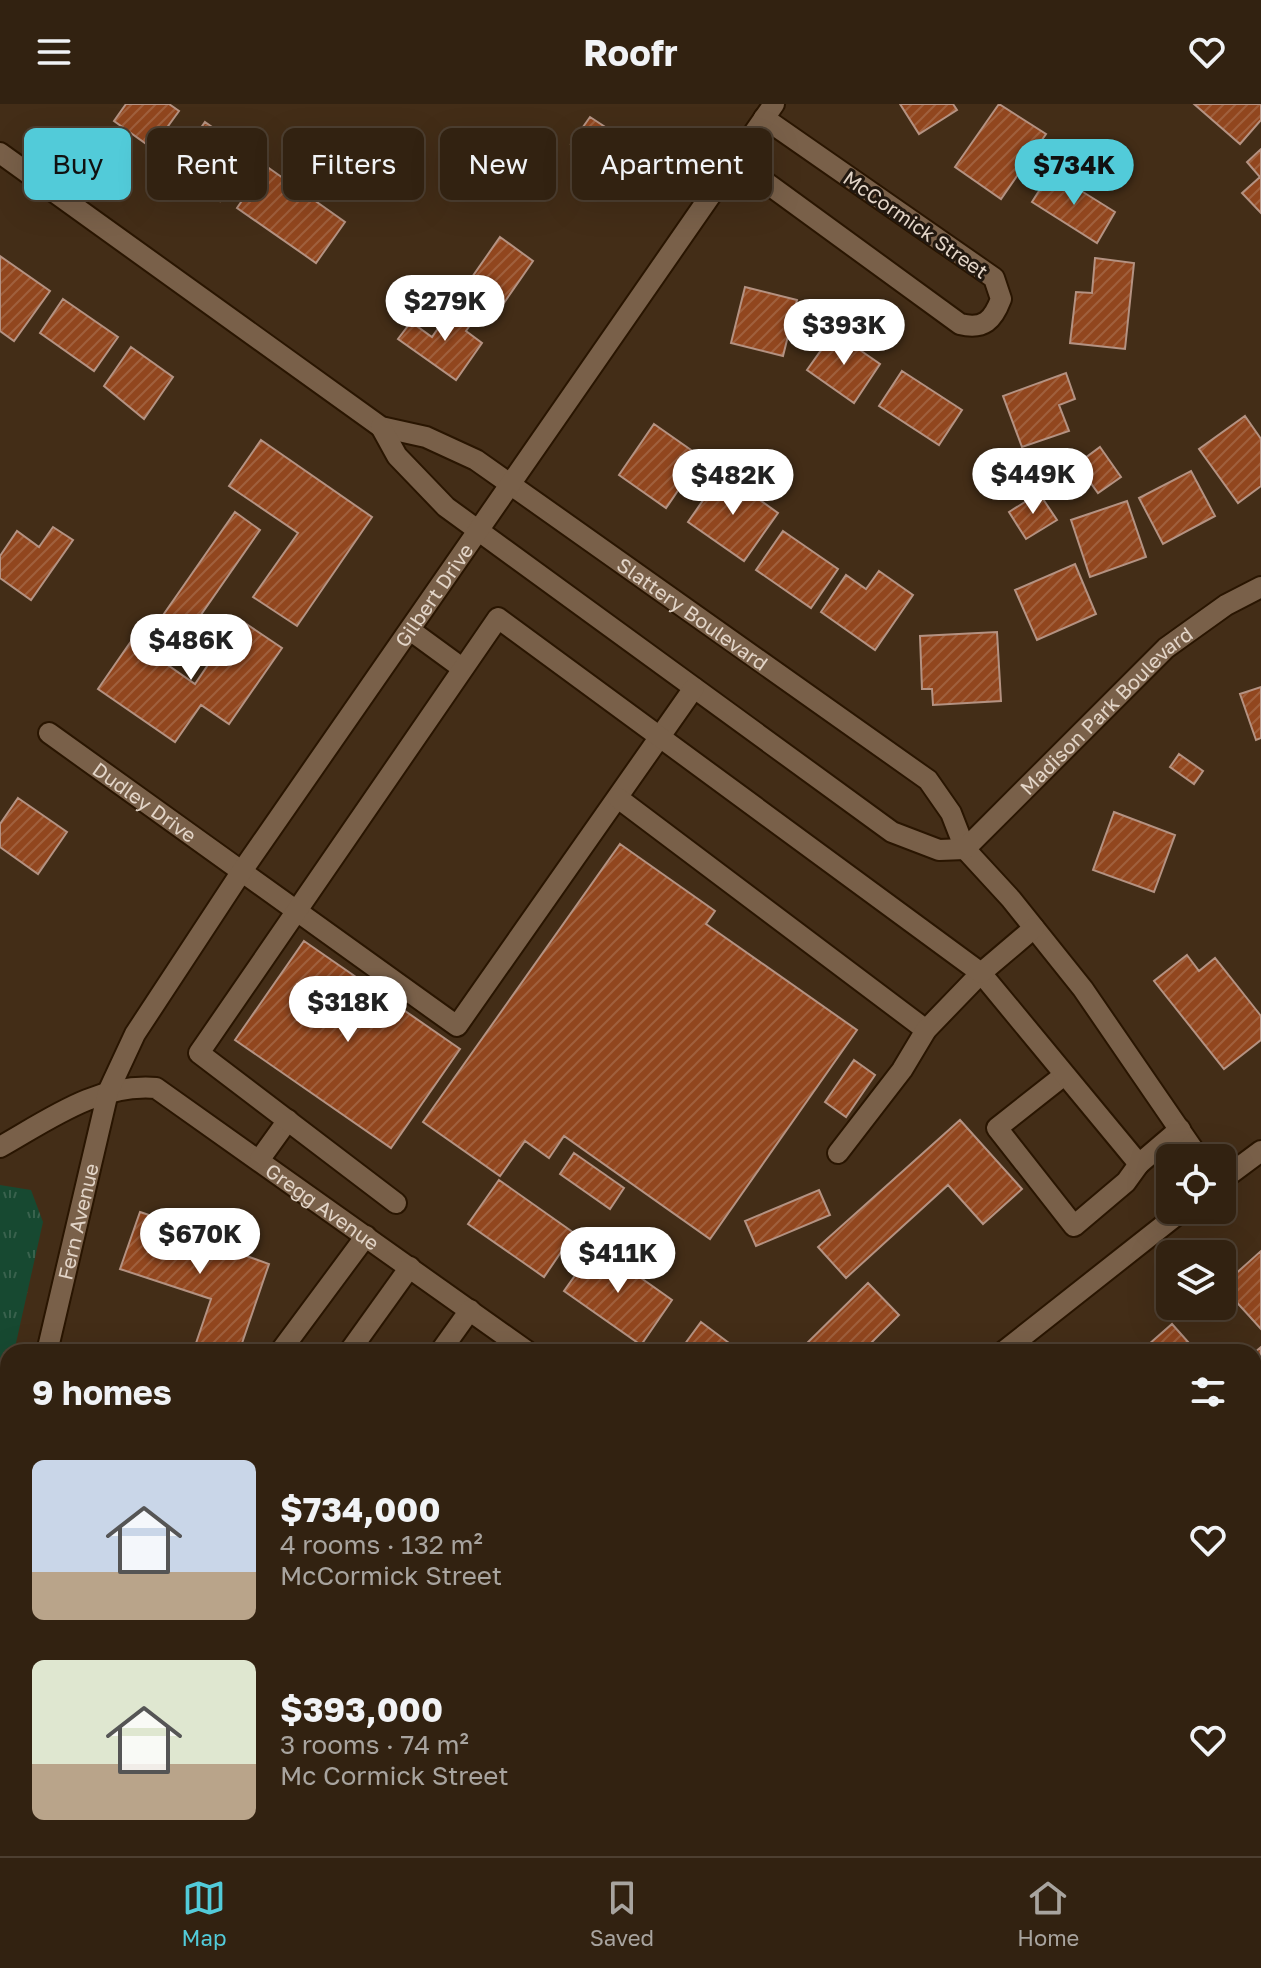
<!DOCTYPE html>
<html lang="en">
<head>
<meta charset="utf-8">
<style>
  body { margin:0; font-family:"Golos Text",sans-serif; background:#3a2a1a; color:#f1f3f6; height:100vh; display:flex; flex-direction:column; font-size:30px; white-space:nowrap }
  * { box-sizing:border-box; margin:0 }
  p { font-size:26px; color:#a8a49f }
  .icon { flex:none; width:44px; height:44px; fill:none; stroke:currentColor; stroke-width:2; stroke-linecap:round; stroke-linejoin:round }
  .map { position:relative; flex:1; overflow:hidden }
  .panel { position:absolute; left:0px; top:1240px; width:1262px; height:512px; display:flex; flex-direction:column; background:#322211; border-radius:24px 24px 0 0; box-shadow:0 8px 32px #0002,0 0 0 2px #4d3f31 }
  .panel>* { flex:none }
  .banner { position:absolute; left:24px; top:24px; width:800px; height:72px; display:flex; gap:16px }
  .controls { position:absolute; left:1156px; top:1040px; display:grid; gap:16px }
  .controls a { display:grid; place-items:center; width:80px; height:80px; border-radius:12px; background:#322211; box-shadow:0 8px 32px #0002,0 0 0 2px #4d3f31; font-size:40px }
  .price { position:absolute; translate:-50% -68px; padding:0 18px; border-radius:28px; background:#fff; color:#222; font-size:26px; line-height:52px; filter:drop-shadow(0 2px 4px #0008) }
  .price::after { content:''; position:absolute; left:50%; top:48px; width:24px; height:18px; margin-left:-12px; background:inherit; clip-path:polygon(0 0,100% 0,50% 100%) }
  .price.current { background:#52cbd9; color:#111 }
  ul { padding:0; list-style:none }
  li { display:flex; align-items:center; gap:24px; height:200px; padding:0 32px }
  li span { display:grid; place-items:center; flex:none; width:224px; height:160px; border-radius:12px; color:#555 }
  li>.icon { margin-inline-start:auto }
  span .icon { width:96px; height:96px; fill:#fffc; stroke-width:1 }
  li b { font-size:34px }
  h2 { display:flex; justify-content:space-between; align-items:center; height:96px; padding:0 32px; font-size:34px }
  .pill { padding:0 28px; border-radius:12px; background:#322211; box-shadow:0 8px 32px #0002,0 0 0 2px #4d3f31; font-size:28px; line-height:72px }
  .pill.current { background:#52cbd9; color:#111 }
  header { display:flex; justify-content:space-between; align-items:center; height:104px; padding:0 32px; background:#322211; font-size:36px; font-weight:700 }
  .menu { display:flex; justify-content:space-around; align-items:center; height:112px; border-top:2px solid #4d3f31; background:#322211; font-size:22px; color:#a8a49f }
  .menu a { display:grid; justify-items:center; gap:4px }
  .menu .current { color:#52cbd9 }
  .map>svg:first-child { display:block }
  .grass { fill:url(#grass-tufts) }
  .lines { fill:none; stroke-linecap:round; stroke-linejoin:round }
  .stream { stroke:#4e7b82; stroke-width:9 }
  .building { fill:url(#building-hatch); stroke:#b49282; stroke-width:2 }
  .minor-casing { stroke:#291501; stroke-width:24 }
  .minor { stroke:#796049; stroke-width:20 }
  .labels { text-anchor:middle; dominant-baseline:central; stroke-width:6; stroke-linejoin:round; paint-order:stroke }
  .street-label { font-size:20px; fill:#e3d5c8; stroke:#22180f }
</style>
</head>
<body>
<header><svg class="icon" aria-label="menu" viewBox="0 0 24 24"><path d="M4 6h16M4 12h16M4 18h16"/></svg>Roofr<svg class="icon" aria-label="heart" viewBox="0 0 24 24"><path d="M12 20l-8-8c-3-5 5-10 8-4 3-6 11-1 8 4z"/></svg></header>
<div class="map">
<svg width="1261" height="1752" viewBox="0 0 1261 1752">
  <defs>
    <pattern id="grass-tufts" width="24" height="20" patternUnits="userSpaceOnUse" patternTransform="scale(2)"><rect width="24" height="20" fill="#174931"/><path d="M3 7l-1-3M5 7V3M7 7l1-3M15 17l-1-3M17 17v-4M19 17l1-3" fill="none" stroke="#39624d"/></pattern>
    <pattern id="building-hatch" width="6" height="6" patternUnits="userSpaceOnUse" patternTransform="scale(2)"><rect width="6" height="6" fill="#91461e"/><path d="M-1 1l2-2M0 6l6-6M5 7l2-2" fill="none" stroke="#a0603d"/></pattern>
  </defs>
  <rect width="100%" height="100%" fill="#432d17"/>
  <path class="grass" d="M0,1081l31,5 12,32 -29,130h-6v23l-8,30z
    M391,1744h631l4,8h-641z"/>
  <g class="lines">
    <path class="stream" d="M1254,1446l7,-3
      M739,1752l19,-8"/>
  </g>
  <path class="building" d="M126,0h43l10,7 -27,37 -38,-27z
    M900,0h53l4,6 -38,24z
    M999,0l47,30 -45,65 -46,-32z
    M1194,0h67v16l-21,24z
    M590,13l29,19 -19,28 -29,-20z
    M205,18l47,33 -32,46 -47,-33z
    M1261,45v64l-19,-20 18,-16 -13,-15z
    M266,62l79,56 -29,41 -79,-55z
    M1051,68l64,40 -18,31 -65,-41z
    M500,133l33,24 -36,52 -34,-23z
    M0,152l50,35 -36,50 -14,-10z
    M1095,154l39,5 -9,86 -55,-6 6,-51 16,1z
    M745,183l52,13 -14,56 -52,-13z
    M63,195l55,38 -24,34 -54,-38z
    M453,203l20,14 -7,10 16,12 -26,37 -58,-41 13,-17 21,15z
    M834,228l46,32 -26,39 -47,-33z
    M131,243l42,30 -29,42 -40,-33z
    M902,267l60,39 -23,35 -60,-39z
    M1066,269l9,26 -16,6 10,26 -47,16 -19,-51z
    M1245,312l16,23v47l-23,17 -39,-54z
    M654,320l47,33 -35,51 -47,-33z
    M261,336l111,77 -75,109 -44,-29 45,-64 -69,-47z
    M1100,343l21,30 -23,16 -21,-29z
    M1191,367l24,45 -52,28 -24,-46z
    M722,369l56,40 -34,48 -56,-39z
    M1039,389l18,27 -31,19 -17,-27z
    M1127,397l19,56 -56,20 -19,-57z
    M235,408l25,18 -83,119 -25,-18z
    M53,423l20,13 -42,60 -31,-22v-22l17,-25 22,16z
    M783,427l55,38 -27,39 -55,-38z
    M1075,460l21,50 -59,26 -22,-50z
    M879,467l34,24 -38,55 -54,-38 25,-37 20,14z
    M239,515l43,29 -53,76 -28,-19 -26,37 -77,-53 34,-49 63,44z
    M997,528l4,69 -68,4 -1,-16h-10l-2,-53z
    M1261,583v51l-5,2 -16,-46z
    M1179,650l24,17 -9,13 -24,-17z
    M18,694l49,34 -29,42 -38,-27v-23z
    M1114,708l61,23 -21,57 -61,-22z
    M620,740l95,67 -9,13 151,106 -147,209 -146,-103 -15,22 -24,-17 -25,35 -77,-54z
    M304,837l156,108 -69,99 -156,-108z
    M1187,851l12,16 16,-13 46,58v24l-37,29 -70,-88z
    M854,956l21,15 -29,42 -21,-15z
    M960,1016l62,69 -39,35 -35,-39 -102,93 -28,-31z
    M574,1049l50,35 -14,21 -50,-35z
    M499,1076l75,53 -30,44 -76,-53z
    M819,1086l11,25 -74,31 -11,-25z
    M140,1108l87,29 -3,7 45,16 -30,88 -45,-3 17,-50 -91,-30z
    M596,1142l76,54 -31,45 -77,-54z
    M1261,1147v78l-39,-43z
    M868,1179l31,32 -37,37h-64z
    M701,1218l40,30h-62z
    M1172,1220l25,28h-57z
    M1261,1243v72l-7,6v-72z
    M1105,1744h13l11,8h-30z"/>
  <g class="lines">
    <defs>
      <g id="minor">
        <path id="s1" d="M0,49l381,274 45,10 50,23 452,320 23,33 14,36 46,50 72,90 116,169"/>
        <path d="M735,56l225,164c24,6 33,-4 41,-25l-7,-21 -230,-160"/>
        <path id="s2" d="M381,323l16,29 49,51 446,325 47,18 26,-1 201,-201 60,-43 35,-18"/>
        <path d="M410,526l52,38"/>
        <path id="s3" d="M49,629l408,293 237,-338"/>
        <path d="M618,694l308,232"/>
        <path d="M1063,972l-66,52 77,98 52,-44 13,-18"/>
        <path id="s4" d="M0,1043c48,-27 98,-64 156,-59l372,264"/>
        <path d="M838,1049l64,-83 24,-40 55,-57 158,191 41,-35"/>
        <path d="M260,1055l28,-39"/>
        <path d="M1222,1076l39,-29"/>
        <path d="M396,1099l-197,-150 299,-435 483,355 53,-45"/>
        <path id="s5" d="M47,1248l61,-260 27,-58 107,-163 532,-767"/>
        <path d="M280,1248l86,-116"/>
        <path d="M349,1248l61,-85"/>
        <path d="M440,1248l30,-42"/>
        <path d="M1003,1248l180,-142"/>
        <path d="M0,1440l8,-32"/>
        <path d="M0,1734l8,1"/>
        <path d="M123,1744l24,8"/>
        <path d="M1218,1744l10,8"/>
        <path d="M370,1752l11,-8"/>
      </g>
    </defs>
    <use href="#minor" class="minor-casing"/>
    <use href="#minor" class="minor"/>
  </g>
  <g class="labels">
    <g class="street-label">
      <text transform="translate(916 120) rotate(35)">McCormick Street</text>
      <text stroke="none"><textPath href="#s5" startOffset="862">Gilbert Drive</textPath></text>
      <text stroke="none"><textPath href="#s1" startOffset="836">Slattery Boulevard</textPath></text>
      <text stroke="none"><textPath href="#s2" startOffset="930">Madison Park Boulevard</textPath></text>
      <text stroke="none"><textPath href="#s3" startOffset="118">Dudley Drive</textPath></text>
      <text stroke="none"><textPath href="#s4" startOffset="374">Gregg Avenue</textPath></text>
      <text stroke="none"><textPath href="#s5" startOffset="134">Fern Avenue</textPath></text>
    </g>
  </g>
</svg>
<div class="controls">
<a><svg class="icon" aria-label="locate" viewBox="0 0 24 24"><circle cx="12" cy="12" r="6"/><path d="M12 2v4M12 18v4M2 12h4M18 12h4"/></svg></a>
<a><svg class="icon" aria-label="layers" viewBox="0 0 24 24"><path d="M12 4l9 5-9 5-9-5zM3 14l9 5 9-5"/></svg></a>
</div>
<b class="price current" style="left:1074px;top:103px">$734K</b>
<b class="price" style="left:445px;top:239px">$279K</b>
<b class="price" style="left:844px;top:263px">$393K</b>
<b class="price" style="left:1033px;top:412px">$449K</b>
<b class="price" style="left:733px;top:413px">$482K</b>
<b class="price" style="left:191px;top:578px">$486K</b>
<b class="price" style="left:348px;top:940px">$318K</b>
<b class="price" style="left:200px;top:1172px">$670K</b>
<b class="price" style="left:618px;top:1191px">$411K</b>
<div class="banner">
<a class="pill current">Buy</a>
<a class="pill">Rent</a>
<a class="pill">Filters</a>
<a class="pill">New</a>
<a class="pill">Apartment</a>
</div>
<section class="panel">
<h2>9 homes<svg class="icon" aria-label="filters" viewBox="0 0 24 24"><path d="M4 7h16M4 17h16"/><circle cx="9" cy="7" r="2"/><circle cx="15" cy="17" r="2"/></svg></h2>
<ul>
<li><span style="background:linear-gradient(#c9d6e8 70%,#b9a48a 0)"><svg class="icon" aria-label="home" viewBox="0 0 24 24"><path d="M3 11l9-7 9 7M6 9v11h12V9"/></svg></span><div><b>$734,000</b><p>4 rooms · 132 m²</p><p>McCormick Street</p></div><svg class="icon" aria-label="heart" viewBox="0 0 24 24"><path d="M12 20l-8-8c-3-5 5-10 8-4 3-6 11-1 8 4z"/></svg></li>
<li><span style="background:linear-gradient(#dfe7d0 65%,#b9a48a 0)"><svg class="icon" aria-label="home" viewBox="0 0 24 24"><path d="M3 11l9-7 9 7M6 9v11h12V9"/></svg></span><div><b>$393,000</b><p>3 rooms · 74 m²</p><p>Mc Cormick Street</p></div><svg class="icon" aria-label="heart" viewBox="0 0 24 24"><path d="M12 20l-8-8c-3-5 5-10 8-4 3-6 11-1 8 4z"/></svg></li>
</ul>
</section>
</div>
<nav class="menu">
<a class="current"><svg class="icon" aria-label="map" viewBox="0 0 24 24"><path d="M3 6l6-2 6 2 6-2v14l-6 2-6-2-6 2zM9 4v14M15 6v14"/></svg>Map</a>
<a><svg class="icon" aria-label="saved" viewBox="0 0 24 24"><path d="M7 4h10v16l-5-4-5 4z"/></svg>Saved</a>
<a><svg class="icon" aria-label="home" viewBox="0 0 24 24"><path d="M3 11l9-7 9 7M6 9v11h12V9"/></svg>Home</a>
</nav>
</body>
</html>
